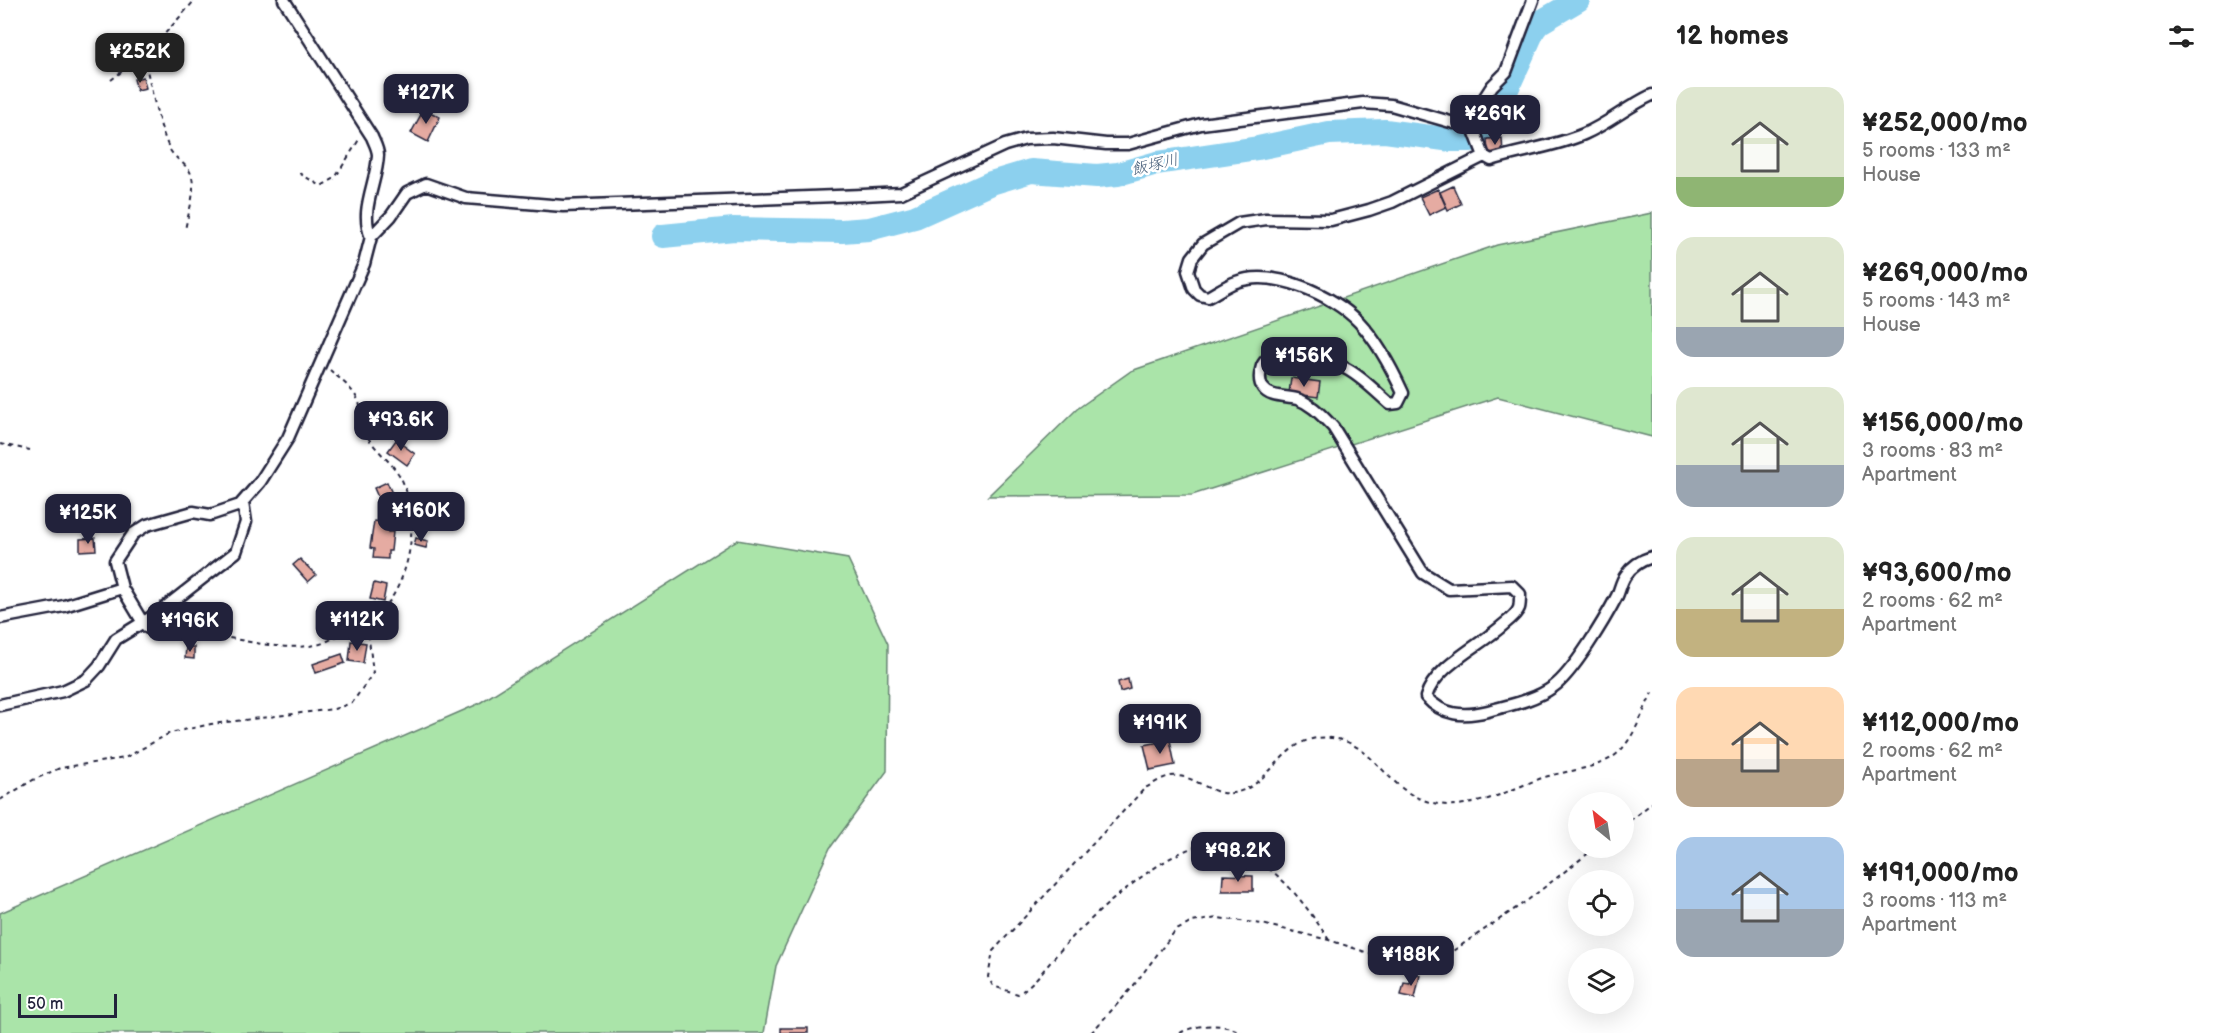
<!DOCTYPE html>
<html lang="en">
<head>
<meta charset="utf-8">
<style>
  body { margin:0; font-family:"Balsamiq Sans","Klee One",sans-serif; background:#f2f2f2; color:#222; height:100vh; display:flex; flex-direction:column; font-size:22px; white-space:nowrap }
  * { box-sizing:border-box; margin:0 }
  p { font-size:20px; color:#767676 }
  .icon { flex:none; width:33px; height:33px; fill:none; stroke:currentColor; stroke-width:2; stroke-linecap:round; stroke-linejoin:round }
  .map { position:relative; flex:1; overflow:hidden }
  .side { display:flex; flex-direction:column; background:#fff; width:570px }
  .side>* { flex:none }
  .needle { width:39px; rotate:330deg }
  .buttons { position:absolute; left:1568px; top:792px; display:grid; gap:12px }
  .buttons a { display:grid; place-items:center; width:66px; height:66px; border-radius:50%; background:#fff; box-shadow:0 6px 24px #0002; font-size:30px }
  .scale { position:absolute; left:18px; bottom:15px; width:99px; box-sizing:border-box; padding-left:6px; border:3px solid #22223b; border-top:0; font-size:16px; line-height:21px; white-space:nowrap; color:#22223b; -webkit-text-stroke:4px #fff; paint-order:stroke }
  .price { position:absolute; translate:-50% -51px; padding:0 14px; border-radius:12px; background:#22223b; color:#fff; font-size:20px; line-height:39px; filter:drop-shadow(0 2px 3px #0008) }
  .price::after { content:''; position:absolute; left:50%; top:36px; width:18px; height:14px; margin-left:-9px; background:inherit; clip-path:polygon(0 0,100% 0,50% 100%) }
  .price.selected { background:#222; color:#fff }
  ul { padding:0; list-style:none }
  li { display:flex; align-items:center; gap:18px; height:150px; padding:0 24px }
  li span { display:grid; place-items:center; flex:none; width:168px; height:120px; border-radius:18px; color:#555 }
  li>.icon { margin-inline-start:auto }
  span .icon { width:72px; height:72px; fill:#fffc; stroke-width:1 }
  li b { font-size:26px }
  h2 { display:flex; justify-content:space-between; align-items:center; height:72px; padding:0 24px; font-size:26px }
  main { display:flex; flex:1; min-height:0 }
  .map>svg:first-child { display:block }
  .green { fill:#aae4a9; stroke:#668372; stroke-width:1.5 }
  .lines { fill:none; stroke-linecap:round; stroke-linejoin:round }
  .river { stroke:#8cd0ee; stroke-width:24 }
  .building { fill:#e5aba2; stroke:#22223b; stroke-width:1.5 }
  .street-casing { stroke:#22223b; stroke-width:15 }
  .path { stroke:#22223b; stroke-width:2; stroke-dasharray:4.5 4.5; stroke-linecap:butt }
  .street { stroke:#fff; stroke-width:10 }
  .labels { text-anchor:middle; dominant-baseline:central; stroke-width:5; stroke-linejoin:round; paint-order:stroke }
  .water-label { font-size:16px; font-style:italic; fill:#475f7a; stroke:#fff }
</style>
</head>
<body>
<main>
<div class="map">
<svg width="1652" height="1033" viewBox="0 0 1652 1033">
  <rect width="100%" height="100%" fill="#fff"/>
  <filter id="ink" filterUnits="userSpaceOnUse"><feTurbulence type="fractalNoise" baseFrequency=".0167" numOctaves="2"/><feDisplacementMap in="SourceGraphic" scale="12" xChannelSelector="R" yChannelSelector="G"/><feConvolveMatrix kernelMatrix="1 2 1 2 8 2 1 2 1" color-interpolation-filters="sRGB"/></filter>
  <g filter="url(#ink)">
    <path class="green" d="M1652,213v224l-154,-40 -306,98 -204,1 89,-87 54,-38 366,-126z
      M737,540l111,19 40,85 -1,127 -57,77 -54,118 -12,67h-764v-120l478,-209z"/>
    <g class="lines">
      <path class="river" d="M663,236l71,-7 108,2 27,-2 46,-12 76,-34 40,-12 66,5 21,-2 39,-11 101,-15 71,-15 56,-2 67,9h19l18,-11 45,-100 5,-6 39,-23"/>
    </g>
    <path class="building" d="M143,77l3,11 -9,2 -3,-11z
      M424,109l16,8 -12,25 -17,-9z
      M1502,138l1,16h-15l-1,-15z
      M1453,186l8,18 -13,6 -8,-18z
      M1438,189l8,18 -17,8 -9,-18z
      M1291,378l29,4 -2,15 -29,-4z
      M396,440l19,14 -8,11 -19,-14z
      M387,482l7,16 -13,6 -7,-16z
      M383,519h6l-1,13h5l-2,19h-3v8l-15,-1 1,-9 -4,-1 4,-27 9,1z
      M95,538l1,12 -16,1v-12z
      M416,538l12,3 -2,7 -12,-3z
      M300,559l16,16 -8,7 -15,-17z
      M374,583l12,3 -3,16 -13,-3z
      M351,641l15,2 -3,20 -14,-2z
      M186,647h8v12l-9,-1z
      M342,654l3,9 -29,10 -3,-9z
      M1128,679l2,10 -10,3 -2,-10z
      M1170,740l5,25 -25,5 -6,-25z
      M1223,875l30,1v15h-31z
      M1413,973l7,2 -5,23 -14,-3 3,-12 6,1z
      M781,1028h27v5h-27z"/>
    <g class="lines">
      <defs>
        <path id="street" d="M284,0l88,137c2,5 6,12 6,18 -1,28 -19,55 -7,82
          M1470,120l14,36 7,4c31,-10 63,-13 93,-26 24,-10 44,-28 68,-39
          M1484,156l-92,46 -23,8 -38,10 -65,-1 -27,4 -36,21 -11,14 -4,13 6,18 6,6 8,2c9,-5 19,-12 28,-15 38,-14 97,13 123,40 19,20 33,47 44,71l-5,10 -8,1c-14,-12 -30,-29 -47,-37 -16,-8 -71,-24 -81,-1 -2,7 -4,15 1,22 7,10 23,8 34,11 15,5 25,17 36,28l90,146 26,16 63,-3 8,8c0,4 0,11 -1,14 -2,6 -11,13 -16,17 -23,21 -69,42 -77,72 17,19 38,20 62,14 22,-6 47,-11 65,-24 20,-14 52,-68 64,-91 3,-6 4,-15 9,-21 6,-9 16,-15 26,-18
          M0,618l64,-12 58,-18
          M166,629l-18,-1 -5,-5 -21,-35 -7,-27 18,-27 14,-9 46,-13 17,3 30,-10 20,-23 28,-44 76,-174 7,-27 20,-21 16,-23 19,-9 40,14 97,8 300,-11 38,-2 104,-48 21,-6 27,-1 53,6h22l73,-20 162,-21 28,2 63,18 16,-3 22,-34 14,-14 27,-72
          M0,705l63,-14 23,-11 13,-14 17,-27 42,-26 78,-61 10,-30 -3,-20"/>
      </defs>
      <use href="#street" class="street-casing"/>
      <path class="path" d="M143,55c9,32 13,65 27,95 5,9 18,15 21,24 6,17 -3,39 -6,56
        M111,80l42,-33 42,-47
        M299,173l22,13 14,-8 25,-40
        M0,444l30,6
        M176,630c47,2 93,23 140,15 7,-1 15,-6 21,-9 14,-6 34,-14 44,-24 30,-33 40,-93 20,-134 -9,-16 -25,-27 -34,-42 -7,-10 -4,-25 -9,-36 -6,-12 -18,-21 -28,-30
        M0,800l33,-20 27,-12 65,-10 45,-25 41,-9 123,-15 18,-6 21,-30 -6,-51
        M1623,826l29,-23
        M1329,940c-25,-38 -56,-81 -102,-92 -6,-1 -13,-4 -18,-4 -42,3 -115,70 -144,101 -15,16 -28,37 -47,49l-25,-8 -5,-9 5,-26 152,-163c10,-5 21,-14 33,-12 22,2 36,23 60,16 38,-11 46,-60 94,-54 37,4 53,44 84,59 15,7 32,10 49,7 27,-3 51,-17 77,-26 23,-8 58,-8 77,-26 16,-16 23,-39 33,-59
        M1091,1033l40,-44 44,-58 17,-9 26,-4 44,6 67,16 73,24 20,1 19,-6 87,-59 67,-52
        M1180,1033c16,-9 45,-11 61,0"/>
      <use href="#street" class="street"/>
    </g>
  </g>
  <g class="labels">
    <g class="water-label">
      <text transform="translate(1155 165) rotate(-13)">飯塚川</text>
    </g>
  </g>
</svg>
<div class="buttons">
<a><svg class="needle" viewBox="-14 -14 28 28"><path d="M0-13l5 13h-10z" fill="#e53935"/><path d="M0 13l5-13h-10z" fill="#767676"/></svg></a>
<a><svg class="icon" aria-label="locate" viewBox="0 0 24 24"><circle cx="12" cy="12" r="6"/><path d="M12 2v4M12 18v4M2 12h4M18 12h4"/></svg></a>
<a><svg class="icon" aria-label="layers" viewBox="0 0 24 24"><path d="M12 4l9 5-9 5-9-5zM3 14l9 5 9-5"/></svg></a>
</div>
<div class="scale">50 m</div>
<b class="price selected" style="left:140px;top:84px">¥252K</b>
<b class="price" style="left:426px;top:125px">¥127K</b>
<b class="price" style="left:1495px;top:146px">¥269K</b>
<b class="price" style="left:1304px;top:388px">¥156K</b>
<b class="price" style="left:401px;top:452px">¥93.6K</b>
<b class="price" style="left:421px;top:543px">¥160K</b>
<b class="price" style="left:88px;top:545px">¥125K</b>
<b class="price" style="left:357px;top:652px">¥112K</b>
<b class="price" style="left:190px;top:653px">¥196K</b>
<b class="price" style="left:1160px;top:755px">¥191K</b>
<b class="price" style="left:1238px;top:883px">¥98.2K</b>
<b class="price" style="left:1411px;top:987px">¥188K</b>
</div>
<section class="side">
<h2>12 homes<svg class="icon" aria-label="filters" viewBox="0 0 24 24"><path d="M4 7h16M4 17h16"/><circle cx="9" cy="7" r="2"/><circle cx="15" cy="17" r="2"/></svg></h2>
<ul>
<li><span style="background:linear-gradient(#dfe7d0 75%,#8fb573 0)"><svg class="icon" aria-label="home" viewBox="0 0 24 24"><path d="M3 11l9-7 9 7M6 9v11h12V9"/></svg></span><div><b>¥252,000/mo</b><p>5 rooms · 133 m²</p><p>House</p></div></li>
<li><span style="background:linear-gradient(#dfe7d0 75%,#9aa5b1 0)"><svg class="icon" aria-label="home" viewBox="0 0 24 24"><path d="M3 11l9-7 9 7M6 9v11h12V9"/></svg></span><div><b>¥269,000/mo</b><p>5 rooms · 143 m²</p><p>House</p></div></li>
<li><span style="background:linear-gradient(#dfe7d0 65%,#9aa5b1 0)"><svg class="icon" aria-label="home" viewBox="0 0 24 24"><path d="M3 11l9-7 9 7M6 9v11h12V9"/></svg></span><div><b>¥156,000/mo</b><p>3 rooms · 83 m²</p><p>Apartment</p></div></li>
<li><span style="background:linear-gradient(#dfe7d0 60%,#c2b280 0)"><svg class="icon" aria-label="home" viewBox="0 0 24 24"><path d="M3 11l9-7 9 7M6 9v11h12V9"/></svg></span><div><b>¥93,600/mo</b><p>2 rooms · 62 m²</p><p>Apartment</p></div></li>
<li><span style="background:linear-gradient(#ffd9b3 60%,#b9a48a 0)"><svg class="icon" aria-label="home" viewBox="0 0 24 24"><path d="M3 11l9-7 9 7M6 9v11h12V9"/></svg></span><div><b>¥112,000/mo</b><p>2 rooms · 62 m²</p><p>Apartment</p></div></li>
<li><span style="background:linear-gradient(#a9c7e8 60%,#9aa5b1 0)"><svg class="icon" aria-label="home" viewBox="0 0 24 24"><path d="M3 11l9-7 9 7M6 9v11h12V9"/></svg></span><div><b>¥191,000/mo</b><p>3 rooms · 113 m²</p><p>Apartment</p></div></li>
</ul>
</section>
</main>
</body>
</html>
